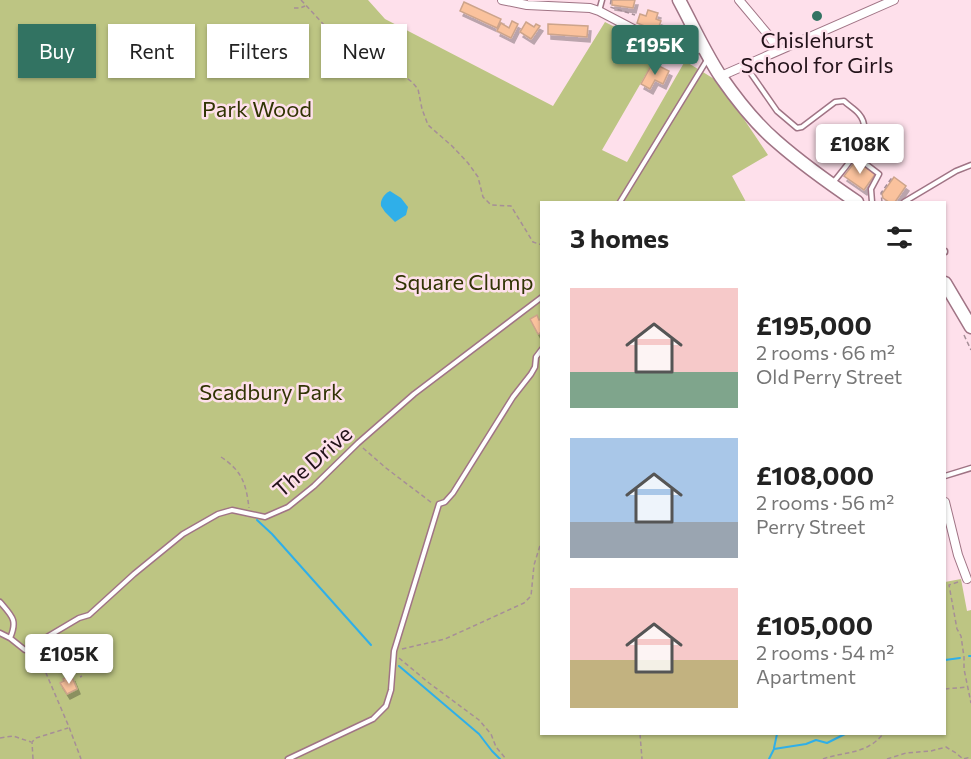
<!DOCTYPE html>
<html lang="en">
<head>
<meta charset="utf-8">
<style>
  body { margin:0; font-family:Commissioner,sans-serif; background:#f6f6f6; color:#222; height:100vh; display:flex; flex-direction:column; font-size:22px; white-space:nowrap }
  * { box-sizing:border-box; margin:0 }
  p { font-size:20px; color:#767676 }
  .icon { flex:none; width:33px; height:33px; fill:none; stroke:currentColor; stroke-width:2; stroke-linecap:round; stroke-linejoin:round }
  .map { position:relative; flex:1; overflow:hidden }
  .details { position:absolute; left:540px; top:201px; width:406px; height:534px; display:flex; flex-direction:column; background:#fff; border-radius:0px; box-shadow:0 2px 4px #0004 }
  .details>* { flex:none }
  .top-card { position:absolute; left:18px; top:24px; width:432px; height:54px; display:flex; gap:12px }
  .price { position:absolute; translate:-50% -51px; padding:0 14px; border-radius:6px; background:#fff; color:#222; font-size:20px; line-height:39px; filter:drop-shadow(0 2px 3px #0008) }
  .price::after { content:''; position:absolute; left:50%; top:36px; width:18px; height:14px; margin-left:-9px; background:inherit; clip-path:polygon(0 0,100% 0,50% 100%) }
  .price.selected { background:#327362; color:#fff }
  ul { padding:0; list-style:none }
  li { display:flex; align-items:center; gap:18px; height:150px; padding:0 30px }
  li span { display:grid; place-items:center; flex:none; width:168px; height:120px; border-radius:0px; color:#555 }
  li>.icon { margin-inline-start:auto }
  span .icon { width:72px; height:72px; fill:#fffc; stroke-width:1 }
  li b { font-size:26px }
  h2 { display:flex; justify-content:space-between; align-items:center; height:72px; padding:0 30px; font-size:26px }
  .pill { padding:0 21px; border-radius:0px; background:#fff; box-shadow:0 2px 4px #0004; font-size:21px; line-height:54px }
  .pill.selected { background:#327362; color:#fff }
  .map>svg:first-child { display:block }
  .green { fill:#bdc583 }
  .water { fill:#2fafe9 }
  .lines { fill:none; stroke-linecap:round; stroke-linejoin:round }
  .stream { stroke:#2fafe9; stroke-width:2 }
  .building { fill:#fac29d; stroke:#cda48b; stroke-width:1.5; filter:url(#shadow) }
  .lane-casing { stroke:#a07485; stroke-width:7 }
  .street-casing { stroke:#a07485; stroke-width:10 }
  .primary-casing { stroke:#a07485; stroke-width:15 }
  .path { stroke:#a68e97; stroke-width:1.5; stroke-dasharray:4.5 3; stroke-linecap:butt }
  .lane { stroke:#fff; stroke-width:4 }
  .street { stroke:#fff; stroke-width:8 }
  .primary { stroke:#fff; stroke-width:12 }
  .poi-dot { fill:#327362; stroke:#fee0eb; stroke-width:2 }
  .labels { text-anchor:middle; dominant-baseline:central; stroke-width:5; stroke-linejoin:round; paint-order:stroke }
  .poi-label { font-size:22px; fill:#221219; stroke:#fee0eb }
  .park-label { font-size:22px; fill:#313404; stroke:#fee0eb }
  .street-label { font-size:22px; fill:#221219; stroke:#fee0eb }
</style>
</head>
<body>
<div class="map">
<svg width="971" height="759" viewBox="0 0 971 759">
  <defs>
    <filter id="shadow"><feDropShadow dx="3" dy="5" stdDeviation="0" flood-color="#0004"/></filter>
  </defs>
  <rect width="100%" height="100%" fill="#fee0eb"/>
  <path class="green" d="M0,0h368l17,19 168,87 52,-84 55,28 -58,100 25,12 58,-101 34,21 49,73 -36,21 14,26h-204v532h403v-152l16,-3 6,32 4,-1v149h-971z"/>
  <path class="water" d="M390,191l11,7 7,9 -2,8 -11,7 -10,-10 -4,-6c-1,-6 3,-12 9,-15z"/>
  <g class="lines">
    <path class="stream" d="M257,520l15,14 99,111
      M969,656h2
      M945,660l15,-2
      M399,666l80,68 13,17 8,8
      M774,748l3,-14
      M769,759l5,-10 32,-5 10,-4 11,3 18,-9"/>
  </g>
  <path class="building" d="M612,0h23l-2,8 -21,-3z
    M464,2l37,17 -4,9 -37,-17z
    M648,10l10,3 -2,6 5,2 -4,10 -20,-8 3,-9 6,2z
    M512,21l6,3 -7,14 -14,-7 4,-8 8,5z
    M526,22l8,5 2,-3 4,2 -9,13 -11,-7z
    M548,24l40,2 -1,11 -39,-3z
    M657,65l12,6 -6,13 -8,-4 -5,9 -9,-5 10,-18 5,2z
    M857,159l19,14 -12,17 -20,-14z
    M894,177l12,9 -11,16h-6l-6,-4 -1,-4z
    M537,315l2,5 2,-1 1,2v11l-4,2 -8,-15z
    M68,677l1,2 3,-2 5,12 -10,5 -7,-11 4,-2 -1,-2z"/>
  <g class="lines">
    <defs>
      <path id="lane" d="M599,11l3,-11
        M745,65l32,46 20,17 5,-1 33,-25 9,-1c5,5 11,8 15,13 18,21 -14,53 -27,70
        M854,155l25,19 -8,15 1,13
        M620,202l87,-142
        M904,202l52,-31 15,-6
        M945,251v1
        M945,476l26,-8
        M0,602c12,14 18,18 10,36
        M0,633l10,5 15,12 54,-32 10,-3 45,-41 49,-40 35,-20 14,-4 33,7 23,-10 26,-21 44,-43 56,-49 128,-97
        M288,759l85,-40 13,-13 5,-16 3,-39 45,-147 6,-2 8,-9 60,-96 18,-23 4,-7 1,-10 6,-8"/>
      <path id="street" d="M502,0l25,5 63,3 9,3 82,43h8l14,-8
        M739,0l31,37 8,13
        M721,76l173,-76
        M945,502l13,53 9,24"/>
      <path id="primary" d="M679,0c14,26 26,53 42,77 16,23 34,46 55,64 25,22 53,42 81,61
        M945,283l26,44"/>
    </defs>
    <use href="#lane" class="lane-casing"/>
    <use href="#street" class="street-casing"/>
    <use href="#primary" class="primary-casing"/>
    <path class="path" d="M301,0l36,39 23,14 23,8 29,21 6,7 4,20 6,16 24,21 16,17 10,14 5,20 8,8 20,1 22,36 9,3
      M611,0l-1,7 25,8
      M294,8h6l5,-2
      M882,202l-1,-9 12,-17
      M964,335l7,15
      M363,448l23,20 46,35
      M221,457c21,14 25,26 28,51
      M958,582l-9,3 8,44 4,7 3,21v12l7,34
      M402,649l43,-10 79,-36 7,-7 3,-31 8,-26
      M31,656l12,10 26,61 12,32
      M399,658l30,25 50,37 12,14 5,13 10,12
      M75,667l2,-1
      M80,677l2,-1
      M945,689l22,-2
      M640,734l2,25
      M0,738l13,-2 18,6
      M33,759l-1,-17 4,-4 32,-10
      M823,759c22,-8 43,-4 60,-25
      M887,759l19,-6 25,-2 15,-4 10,6 7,6 8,-2"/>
    <use href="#lane" class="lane"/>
    <use href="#street" class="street"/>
    <use href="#primary" class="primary"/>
  </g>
  <circle class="poi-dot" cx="817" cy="16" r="6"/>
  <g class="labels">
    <g class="poi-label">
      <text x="817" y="39">Chislehurst<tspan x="817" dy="25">School for Girls</tspan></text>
    </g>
    <g class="park-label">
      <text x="257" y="108">Park Wood</text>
      <text x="464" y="281">Square Clump</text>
      <text x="271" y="391">Scadbury Park</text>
    </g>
    <g class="street-label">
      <text transform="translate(312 461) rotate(-41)">The Drive</text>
    </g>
  </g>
</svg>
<b class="price selected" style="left:655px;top:76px">£195K</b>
<b class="price" style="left:860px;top:175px">£108K</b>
<b class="price" style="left:69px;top:685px">£105K</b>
<div class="top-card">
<a class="pill selected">Buy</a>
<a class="pill">Rent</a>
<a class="pill">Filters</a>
<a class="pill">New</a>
</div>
<section class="details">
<h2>3 homes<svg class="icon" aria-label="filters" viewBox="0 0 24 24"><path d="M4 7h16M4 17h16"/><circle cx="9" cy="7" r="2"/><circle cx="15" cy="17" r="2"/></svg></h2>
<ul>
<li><span style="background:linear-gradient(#f6c9c9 70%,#7fa58c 0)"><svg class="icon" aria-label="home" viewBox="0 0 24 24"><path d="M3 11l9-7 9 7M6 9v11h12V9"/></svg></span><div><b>£195,000</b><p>2 rooms · 66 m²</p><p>Old Perry Street</p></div></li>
<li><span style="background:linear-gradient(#a9c7e8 70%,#9aa5b1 0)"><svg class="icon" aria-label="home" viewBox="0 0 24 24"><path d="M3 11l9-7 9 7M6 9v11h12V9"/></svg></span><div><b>£108,000</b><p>2 rooms · 56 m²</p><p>Perry Street</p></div></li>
<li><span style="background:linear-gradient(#f6c9c9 60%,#c2b280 0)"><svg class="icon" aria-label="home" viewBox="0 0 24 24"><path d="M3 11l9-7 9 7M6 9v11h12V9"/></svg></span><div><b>£105,000</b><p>2 rooms · 54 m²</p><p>Apartment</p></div></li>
</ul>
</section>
</div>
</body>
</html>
